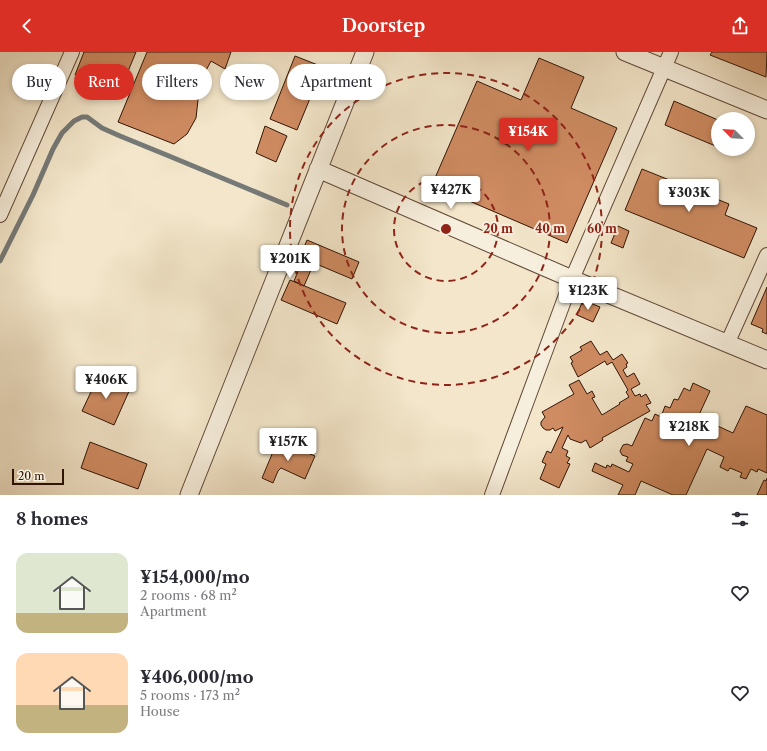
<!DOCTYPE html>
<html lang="en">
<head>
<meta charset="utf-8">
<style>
  body { margin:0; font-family:"Libre Caslon Text",serif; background:#f7f7f7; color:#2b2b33; height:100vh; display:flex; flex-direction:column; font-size:15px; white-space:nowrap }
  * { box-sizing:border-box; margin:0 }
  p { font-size:13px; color:#7c7c81 }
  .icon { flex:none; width:22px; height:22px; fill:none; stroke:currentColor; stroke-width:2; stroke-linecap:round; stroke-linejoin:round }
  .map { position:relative; height:443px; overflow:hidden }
  .drawer { display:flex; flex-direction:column; background:#fff; flex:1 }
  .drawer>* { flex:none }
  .guide { position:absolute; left:12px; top:12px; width:400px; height:36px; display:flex; gap:8px }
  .needle { width:26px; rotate:294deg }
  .controls { position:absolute; left:711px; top:60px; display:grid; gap:8px }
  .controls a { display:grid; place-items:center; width:44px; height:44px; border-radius:50%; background:#fff; box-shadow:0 2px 6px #0003; font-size:20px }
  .scale { position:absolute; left:12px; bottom:10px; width:52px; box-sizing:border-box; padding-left:4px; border:2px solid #301406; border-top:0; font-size:11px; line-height:14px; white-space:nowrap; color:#301406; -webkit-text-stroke:3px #f7efdd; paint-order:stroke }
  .price { position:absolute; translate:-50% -34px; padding:0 9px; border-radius:4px; background:#fff; color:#222; font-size:13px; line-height:26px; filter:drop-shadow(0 1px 2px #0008) }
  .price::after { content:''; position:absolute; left:50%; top:24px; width:12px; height:9px; margin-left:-6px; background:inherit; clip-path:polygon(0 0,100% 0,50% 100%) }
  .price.on { background:#d93025; color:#fff }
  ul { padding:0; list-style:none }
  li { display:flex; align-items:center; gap:12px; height:100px; padding:0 16px }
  li span { display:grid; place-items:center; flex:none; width:112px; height:80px; border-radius:12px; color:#555 }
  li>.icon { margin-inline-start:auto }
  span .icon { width:48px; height:48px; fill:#fffc; stroke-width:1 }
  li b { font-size:17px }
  h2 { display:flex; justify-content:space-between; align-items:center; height:48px; padding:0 16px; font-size:17px }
  .chip { padding:0 14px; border-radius:18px; background:#fff; box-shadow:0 2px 6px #0003; font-size:14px; line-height:36px }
  .chip.on { background:#d93025; color:#fff }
  header { display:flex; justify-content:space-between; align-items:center; height:52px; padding:0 16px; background:#d93025; color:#fff; font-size:18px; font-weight:600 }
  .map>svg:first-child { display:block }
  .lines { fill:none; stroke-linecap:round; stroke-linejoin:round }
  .stream { stroke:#757977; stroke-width:5 }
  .building { fill:#cf8b61; stroke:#301406 }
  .minor-casing { stroke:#614837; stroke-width:16 }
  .tertiary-casing { stroke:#614837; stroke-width:19 }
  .minor { stroke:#f7efdd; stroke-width:14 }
  .tertiary { stroke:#f7efdd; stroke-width:17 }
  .ring { fill:none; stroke:#8f2418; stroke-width:2; stroke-dasharray:7 5 }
  .centre { fill:#8f2418; stroke:#f7efdd; stroke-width:2 }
  .ring-label { font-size:12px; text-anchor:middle; font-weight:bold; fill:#8f2418; stroke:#f7efdd; stroke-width:4; stroke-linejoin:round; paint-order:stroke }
</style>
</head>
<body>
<header><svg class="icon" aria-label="back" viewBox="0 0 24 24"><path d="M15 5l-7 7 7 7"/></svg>Doorstep<svg class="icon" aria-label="share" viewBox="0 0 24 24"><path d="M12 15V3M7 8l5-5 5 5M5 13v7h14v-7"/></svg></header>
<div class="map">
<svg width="767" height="443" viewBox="0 0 767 443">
  <rect width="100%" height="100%" fill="#f3e6ca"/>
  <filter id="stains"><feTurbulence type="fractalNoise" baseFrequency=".005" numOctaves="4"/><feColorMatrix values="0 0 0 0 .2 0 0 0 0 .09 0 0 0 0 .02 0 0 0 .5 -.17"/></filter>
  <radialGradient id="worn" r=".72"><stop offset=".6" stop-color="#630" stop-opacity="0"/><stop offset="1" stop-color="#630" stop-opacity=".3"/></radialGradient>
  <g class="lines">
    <path class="stream" d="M0,209l33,-66 20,-46 9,-16 12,-12 8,-4h5l15,11 18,8 49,20 118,49"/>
  </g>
  <path class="building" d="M84,0h52l-17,41 -44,-18z
    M147,0h84l-6,17 -14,-8 -11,21 -4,36 -9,16 -13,10 -56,-22z
    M712,0h55l-1,25 -56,-22z
    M295,4l28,11 -26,63 -27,-11z
    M539,6l45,19 -13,31 46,20 -50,115 -135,-58 45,-104 44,19z
    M674,49l44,19v27l-53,-22z
    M265,74l22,10 -11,26 -20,-9z
    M642,117l87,35 -4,11 32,13 -13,30 -119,-48z
    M618,174l11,5 -6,17 -12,-5z
    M307,188l52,22 -7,17 -38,-16 -10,23 -10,-5 9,-22 -3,-2z
    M290,228l56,23 -9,21 -56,-24z
    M767,235v47l-5,-2 1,-3 -12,-5z
    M583,248l17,7 -7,15 -16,-7z
    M591,289l9,14 7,-4 6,9 9,-6 6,9 -2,1 1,3 -4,3 4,7 7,-4 6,11 -9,5 4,7 5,-2 1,3 5,-3 5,9 -5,2 4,6 -48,27 1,2 -13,8 -4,-8 -5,3 -11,-4 -2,-4 -6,13 6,3 -2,5 4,2 -3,5 3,1 -11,24 -19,-9 6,-15 -4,-2 5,-11 4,2 12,-26 -8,4 -2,-3 -3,2h-4l-3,-2 -2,-3v-3l4,-5 -3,-5 32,-18 -5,-9 10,-5 8,14 5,-3 3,6 -3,1 10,17 18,-11 -1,-1 10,-6 -3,-5 2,-2 -16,-28 -5,3 -2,-4 -27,16 -7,-14 2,-1 -3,-5 12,-7 -2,-3z
    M99,323l31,14 -16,36 -32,-14z
    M693,331l17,8 -12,26 35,16 13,-27 21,9v58l-9,-4 -1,3 -6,-3 -5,10 -6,-2 2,-4 -12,-5 -2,3 -8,-4 4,-10 -17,-8 -21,46h-13l-32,-14 -6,14h-17l5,-10 -31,-14 3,-8 11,5 1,-3 4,2 1,-3 17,8 4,-8 -7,-3 2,-4 -6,-2 -2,-4 3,-6 4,-1 5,2 13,-28 7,3 3,-7 6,3 4,-11 5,2 4,-9 4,1 6,-12 6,3z
    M278,388l37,16 -10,23 -24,-11 -3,3 -5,12 -11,-5z
    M90,390l57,22 -9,25 -57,-21z
    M767,426v17h-10l7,-15 2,1z"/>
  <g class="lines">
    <defs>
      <path id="minor" d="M0,163l72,-163
        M727,292l40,-89
        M492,443l80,-216 99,-227"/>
      <path id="tertiary" d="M625,0l142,58
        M318,117l254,110 195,81
        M189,443l176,-443"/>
    </defs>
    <use href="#minor" class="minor-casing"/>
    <use href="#tertiary" class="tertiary-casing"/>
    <use href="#minor" class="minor"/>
    <use href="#tertiary" class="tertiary"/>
  </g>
  <g class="ring">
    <circle cx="446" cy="177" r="52"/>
    <circle cx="446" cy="177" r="104"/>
    <circle cx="446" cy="177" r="156"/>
  </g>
  <circle cx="446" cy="177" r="6" class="centre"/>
  <g class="ring-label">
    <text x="498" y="181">20 m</text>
    <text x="550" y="181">40 m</text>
    <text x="602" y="181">60 m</text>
  </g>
  <rect width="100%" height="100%" filter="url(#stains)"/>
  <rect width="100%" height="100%" fill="url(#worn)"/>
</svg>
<div class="controls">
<a><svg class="needle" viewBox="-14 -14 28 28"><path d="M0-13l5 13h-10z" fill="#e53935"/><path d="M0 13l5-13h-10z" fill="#7c7c81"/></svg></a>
</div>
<div class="scale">20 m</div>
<b class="price on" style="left:528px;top:100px">¥154K</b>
<b class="price" style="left:451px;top:158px">¥427K</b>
<b class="price" style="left:689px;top:161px">¥303K</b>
<b class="price" style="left:290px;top:227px">¥201K</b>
<b class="price" style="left:588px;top:259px">¥123K</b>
<b class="price" style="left:106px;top:348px">¥406K</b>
<b class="price" style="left:689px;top:395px">¥218K</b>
<b class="price" style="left:288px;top:410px">¥157K</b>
<div class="guide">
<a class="chip">Buy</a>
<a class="chip on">Rent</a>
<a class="chip">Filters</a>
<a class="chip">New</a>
<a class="chip">Apartment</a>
</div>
</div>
<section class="drawer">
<h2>8 homes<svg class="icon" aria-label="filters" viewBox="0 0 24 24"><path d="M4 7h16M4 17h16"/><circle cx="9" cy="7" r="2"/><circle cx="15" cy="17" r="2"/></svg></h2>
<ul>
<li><span style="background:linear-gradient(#dfe7d0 75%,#c2b280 0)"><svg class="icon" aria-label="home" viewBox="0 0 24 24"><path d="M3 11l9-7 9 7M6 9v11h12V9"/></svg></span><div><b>¥154,000/mo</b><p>2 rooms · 68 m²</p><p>Apartment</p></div><svg class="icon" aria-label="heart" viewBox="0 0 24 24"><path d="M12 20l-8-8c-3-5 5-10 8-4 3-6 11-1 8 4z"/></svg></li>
<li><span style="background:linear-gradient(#ffd9b3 65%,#c2b280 0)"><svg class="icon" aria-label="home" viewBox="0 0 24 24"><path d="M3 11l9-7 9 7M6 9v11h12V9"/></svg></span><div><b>¥406,000/mo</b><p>5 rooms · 173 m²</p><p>House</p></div><svg class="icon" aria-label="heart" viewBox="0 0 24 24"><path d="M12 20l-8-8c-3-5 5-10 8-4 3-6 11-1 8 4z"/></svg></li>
</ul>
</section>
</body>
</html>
